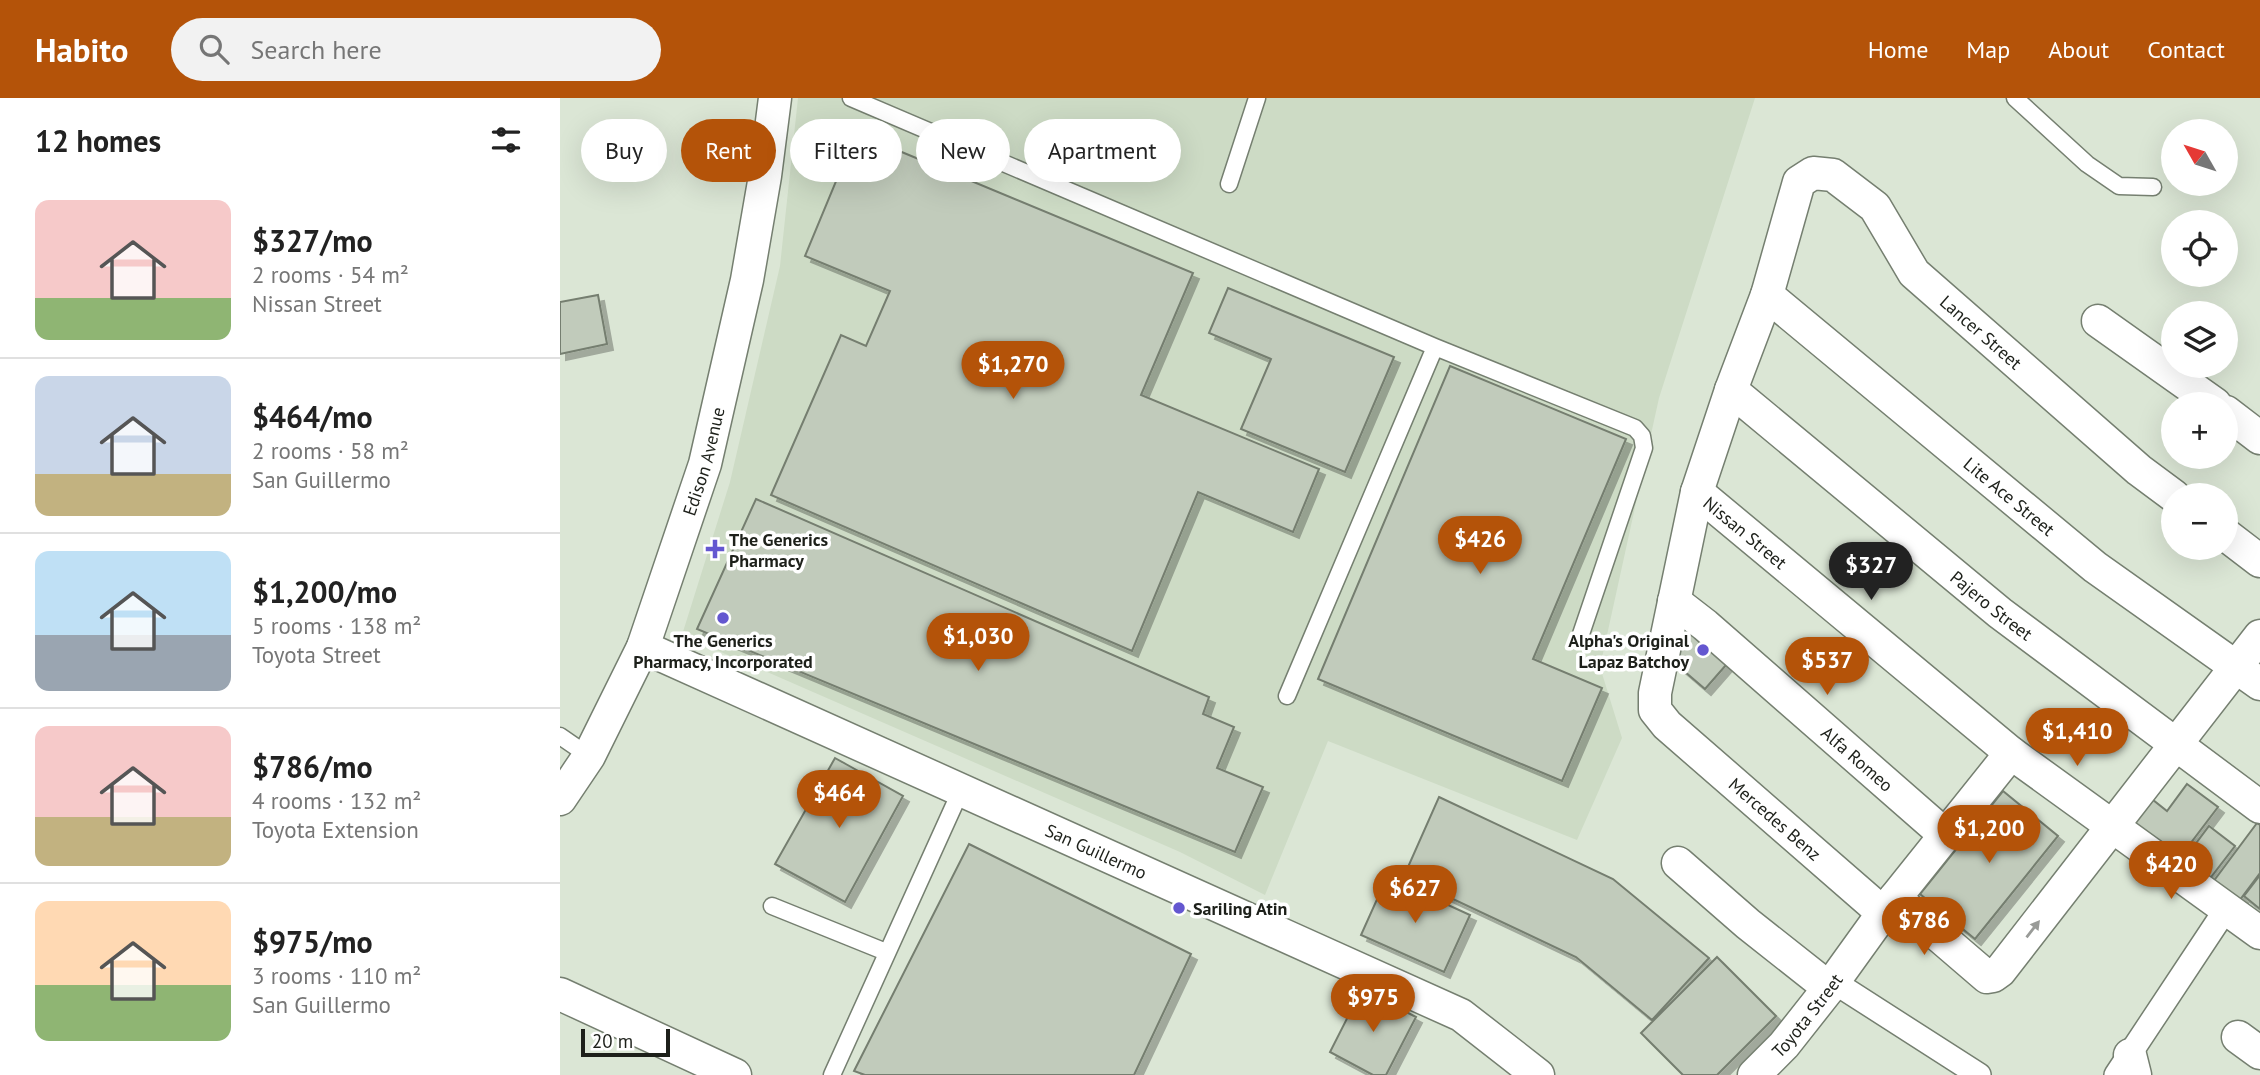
<!DOCTYPE html>
<html lang="en">
<head>
<meta charset="utf-8">
<style>
  body { margin:0; font-family:"PT Sans",sans-serif; background:#f2f2f2; color:#222; height:100vh; display:flex; flex-direction:column; font-size:26px; white-space:nowrap }
  * { box-sizing:border-box; margin:0 }
  p { font-size:23px; color:#767676 }
  .icon { flex:none; width:38px; height:38px; fill:none; stroke:currentColor; stroke-width:2; stroke-linecap:round; stroke-linejoin:round }
  .map { position:relative; flex:1; overflow:hidden }
  .sheet { display:flex; flex-direction:column; background:#fff; width:560px }
  .sheet>* { flex:none }
  .guide { position:absolute; left:21px; top:21px; width:665px; height:63px; display:flex; gap:14px }
  .needle { width:46px; rotate:309deg }
  .buttons { position:absolute; left:1601px; top:21px; display:grid; gap:14px }
  .buttons a { display:grid; place-items:center; width:77px; height:77px; border-radius:50%; background:#fff; box-shadow:0 7px 28px #0002; font-size:35px }
  .scale { position:absolute; left:21px; bottom:18px; width:89px; box-sizing:border-box; padding-left:7px; border:4px solid #1d201a; border-top:0; font-size:19px; line-height:24px; white-space:nowrap; color:#1d201a; -webkit-text-stroke:5px #fff; paint-order:stroke }
  .price { position:absolute; translate:-50% -60px; padding:0 16px; border-radius:24px; background:#b45309; color:#fff; font-size:23px; line-height:46px; filter:drop-shadow(0 2px 4px #0008) }
  .price::after { content:''; position:absolute; left:50%; top:42px; width:21px; height:16px; margin-left:-10px; background:inherit; clip-path:polygon(0 0,100% 0,50% 100%) }
  .price.current { background:#222; color:#fff }
  ul { padding:0; list-style:none }
  li { display:flex; align-items:center; gap:21px; height:175px; padding:0 35px }
  li+li { border-top:2px solid #e0e0e0 }
  li span { display:grid; place-items:center; flex:none; width:196px; height:140px; border-radius:14px; color:#555 }
  li>.icon { margin-inline-start:auto }
  span .icon { width:84px; height:84px; fill:#fffc; stroke-width:1 }
  li b { font-size:30px }
  h2 { display:flex; justify-content:space-between; align-items:center; height:84px; padding:0 35px; font-size:30px }
  .pill { padding:0 24px; border-radius:32px; background:#fff; box-shadow:0 7px 28px #0002; font-size:24px; line-height:63px }
  .pill.current { background:#b45309; color:#fff }
  header { display:flex; align-items:center; gap:42px; box-sizing:border-box; height:98px; padding:0 35px; background:#b45309; color:#fff }
  header strong { font-size:33px }
  nav { display:flex; gap:38px; margin-inline-start:auto; font-size:24px }
  .search { width:490px; height:63px; background:#f2f2f2; display:flex; align-items:center; gap:18px; box-sizing:border-box; padding:0 24px; border-radius:38px; color:#767676; font-size:26px }
  main { display:flex; flex:1; min-height:0 }
  .map>svg:first-child { display:block }
  .built { fill:#cddbc5 }
  .building { fill:#c1cbbb; stroke:#757e6f; stroke-width:2; filter:url(#shadow) }
  .lines { fill:none; stroke-linecap:round; stroke-linejoin:round }
  .service-casing { stroke:#757f70; stroke-width:19 }
  .pedestrian-casing { stroke:#757f70; stroke-width:26 }
  .minor-casing { stroke:#757f70; stroke-width:35 }
  .service { stroke:#fff; stroke-width:16 }
  .pedestrian { stroke:#fff; stroke-width:23 }
  .minor { stroke:#fff; stroke-width:32 }
  .oneway { fill:#999b98 }
  .poi-dot { fill:#6457d0; stroke:#fff; stroke-width:2.5 }
  .labels { text-anchor:middle; dominant-baseline:central; stroke-width:7; stroke-linejoin:round; paint-order:stroke }
  .street-label { font-size:18px; fill:#1d201a; stroke:#fff }
  .poi-label { font-size:18px; font-weight:bold; fill:#1d201a; stroke:#fff; text-anchor:start }
</style>
</head>
<body>
<header>
<strong>Habito</strong>
<div class="search"><svg class="icon" aria-label="search" viewBox="0 0 24 24"><circle cx="10" cy="10" r="6"/><path d="M15 15l6 6"/></svg>Search here</div>
<nav><a>Home</a><a>Map</a><a>About</a><a>Contact</a></nav>
</header>
<main>
<section class="sheet">
<h2>12 homes<svg class="icon" aria-label="filters" viewBox="0 0 24 24"><path d="M4 7h16M4 17h16"/><circle cx="9" cy="7" r="2"/><circle cx="15" cy="17" r="2"/></svg></h2>
<ul>
<li><span style="background:linear-gradient(#f6c9c9 70%,#8fb573 0)"><svg class="icon" aria-label="home" viewBox="0 0 24 24"><path d="M3 11l9-7 9 7M6 9v11h12V9"/></svg></span><div><b>$327/mo</b><p>2 rooms · 54 m²</p><p>Nissan Street</p></div></li>
<li><span style="background:linear-gradient(#c9d6e8 70%,#c2b280 0)"><svg class="icon" aria-label="home" viewBox="0 0 24 24"><path d="M3 11l9-7 9 7M6 9v11h12V9"/></svg></span><div><b>$464/mo</b><p>2 rooms · 58 m²</p><p>San Guillermo</p></div></li>
<li><span style="background:linear-gradient(#bfe0f5 60%,#9aa5b1 0)"><svg class="icon" aria-label="home" viewBox="0 0 24 24"><path d="M3 11l9-7 9 7M6 9v11h12V9"/></svg></span><div><b>$1,200/mo</b><p>5 rooms · 138 m²</p><p>Toyota Street</p></div></li>
<li><span style="background:linear-gradient(#f6c9c9 65%,#c2b280 0)"><svg class="icon" aria-label="home" viewBox="0 0 24 24"><path d="M3 11l9-7 9 7M6 9v11h12V9"/></svg></span><div><b>$786/mo</b><p>4 rooms · 132 m²</p><p>Toyota Extension</p></div></li>
<li><span style="background:linear-gradient(#ffd9b3 60%,#8fb573 0)"><svg class="icon" aria-label="home" viewBox="0 0 24 24"><path d="M3 11l9-7 9 7M6 9v11h12V9"/></svg></span><div><b>$975/mo</b><p>3 rooms · 110 m²</p><p>San Guillermo</p></div></li>
</ul>
</section>
<div class="map">
<svg width="1700" height="977" viewBox="0 0 1700 977">
  <defs>
    <filter id="shadow"><feDropShadow dx="6" dy="6" stdDeviation="0" flood-color="#0004"/></filter>
  </defs>
  <rect width="100%" height="100%" fill="#dbe6d5"/>
  <path class="built" d="M238,0h957l-96,300 -59,269 22,71 -45,102 -249,-99 -63,154 -85,-43 -498,-217 48,-153 50,-216z"/>
  <path class="building" d="M296,35l337,140 -52,122 178,74 -26,63 -95,-40 -66,159 -361,-156 70,-160 25,11 24,-55 -85,-35z
    M668,190l166,69 -49,115 -104,-43 30,-70 -62,-26z
    M38,197l9,49 -47,10v-52z
    M890,268l176,73 -93,220 69,29 -40,93 -244,-102z
    M196,401l453,198 -6,17 31,13 -17,41 46,19 -28,65 -538,-223z
    M1125,518l48,41 -28,32 -28,-24z
    M275,660l68,38 -58,106 -70,-38z
    M1627,686l31,23 -41,54 -50,-37 21,-28 19,15z
    M1443,693l55,45 -83,103 -55,-45z
    M879,699l174,82 96,79 -57,62 -76,-63 -172,-81z
    M1697,725l3,2v48l-21,28 -26,-19z
    M1649,728l26,20 -27,35 -26,-19z
    M409,746l222,110 -57,121h-269l-11,-4z
    M1700,777v34l-16,-13z
    M827,779l83,38 -26,57 -83,-37z
    M1157,859l59,59 -59,59h-34l-42,-42z
    M802,891l54,28 -30,58h-13l-43,-23z"/>
  <g class="lines">
    <defs>
      <path id="service" d="M291,0l584,249 200,81 7,8 2,12 -64,189
        M1455,0l72,66 32,22 34,1
        M669,86l28,-86
        M727,598l148,-349
        M0,638l29,20
        M212,808l114,46
        M272,977l129,-285"/>
      <path id="pedestrian" d="M1274,884l145,93
        M1556,977l110,-166"/>
      <g id="minor">
        <path id="s1" d="M1207,197l328,272 165,117"/>
        <path d="M1538,223l117,83"/>
        <path id="s2" d="M1171,292l269,223 260,194"/>
        <path d="M1666,314l34,26"/>
        <path id="s3" d="M1137,394l314,261 249,180"/>
        <path d="M1666,437l34,26"/>
        <path id="s4" d="M1114,503l31,24 240,210"/>
        <path id="s5" d="M83,549l818,368 77,60"/>
        <path id="s6" d="M0,701l29,-43 54,-109 62,-183 42,-184 18,-104 10,-78"/>
        <path d="M1118,765l70,61 81,64"/>
        <path d="M1335,800l92,79 6,-1 7,-5 260,-335"/>
        <path id="s7" d="M1323,815l-216,-188 -12,-15v-17l42,-201 34,-102 36,-95 32,-113 14,-9 20,2 42,32 39,66 225,197 35,26"/>
        <path d="M0,896l175,81"/>
        <path d="M1678,939l22,16"/>
        <path d="M1570,957l5,20"/>
        <path id="s8" d="M1194,977l30,-30 45,-57 54,-75 128,-160"/>
      </g>
    </defs>
    <use href="#service" class="service-casing"/>
    <use href="#pedestrian" class="pedestrian-casing"/>
    <use href="#minor" class="minor-casing"/>
    <use href="#service" class="service"/>
    <use href="#pedestrian" class="pedestrian"/>
    <use href="#minor" class="minor"/>
  </g>
  <defs><path id="oneway-solid" d="M-6-.8H1V-3.2L6.5 0L1 3.2V.8H-6Z" transform="scale(1.75)"/></defs>
  <use class="oneway" href="#oneway-solid" transform="translate(1473 831) rotate(-52)"/>
  <g class="poi-dot">
    <path d="M151.5 440.5h7v7h7v7h-7v7h-7v-7h-7v-7h7z"/>
    <circle cx="163" cy="520" r="7"/>
    <circle cx="1143" cy="552" r="7"/>
    <circle cx="619" cy="810" r="7"/>
  </g>
  <g class="labels">
    <g class="street-label">
      <text stroke="none"><textPath href="#s7" startOffset="1110">Lancer Street</textPath></text>
      <text stroke="none"><textPath href="#s6" startOffset="369">Edison Avenue</textPath></text>
      <text stroke="none"><textPath href="#s1" startOffset="315">Lite Ace Street</textPath></text>
      <text stroke="none"><textPath href="#s3" startOffset="63">Nissan Street</textPath></text>
      <text stroke="none"><textPath href="#s2" startOffset="338">Pajero Street</textPath></text>
      <text stroke="none"><textPath href="#s4" startOffset="242">Alfa Romeo</textPath></text>
      <text transform="translate(1215 721) rotate(41)">Mercedes Benz</text>
      <text stroke="none"><textPath href="#s5" startOffset="497">San Guillermo</textPath></text>
      <text stroke="none"><textPath href="#s8" startOffset="80">Toyota Street</textPath></text>
    </g>
    <g class="poi-label">
      <text x="169" y="441">The Generics<tspan x="169" dy="21">Pharmacy</tspan></text>
      <text x="163" y="542" text-anchor="middle">The Generics<tspan x="163" dy="21">Pharmacy, Incorporated</tspan></text>
      <text x="1129" y="542" text-anchor="end">Alpha's Original<tspan x="1129" dy="21">Lapaz Batchoy</tspan></text>
      <text x="633" y="810">Sariling Atin</text>
    </g>
  </g>
</svg>
<div class="buttons">
<a><svg class="needle" viewBox="-14 -14 28 28"><path d="M0-13l5 13h-10z" fill="#e53935"/><path d="M0 13l5-13h-10z" fill="#767676"/></svg></a>
<a><svg class="icon" aria-label="locate" viewBox="0 0 24 24"><circle cx="12" cy="12" r="6"/><path d="M12 2v4M12 18v4M2 12h4M18 12h4"/></svg></a>
<a><svg class="icon" aria-label="layers" viewBox="0 0 24 24"><path d="M12 4l9 5-9 5-9-5zM3 14l9 5 9-5"/></svg></a>
<a>+</a>
<a>−</a>
</div>
<div class="scale">20 m</div>
<b class="price" style="left:453px;top:303px">$1,270</b>
<b class="price" style="left:920px;top:478px">$426</b>
<b class="price current" style="left:1311px;top:504px">$327</b>
<b class="price" style="left:418px;top:575px">$1,030</b>
<b class="price" style="left:1267px;top:599px">$537</b>
<b class="price" style="left:1517px;top:670px">$1,410</b>
<b class="price" style="left:279px;top:732px">$464</b>
<b class="price" style="left:1429px;top:767px">$1,200</b>
<b class="price" style="left:1611px;top:803px">$420</b>
<b class="price" style="left:855px;top:827px">$627</b>
<b class="price" style="left:1364px;top:859px">$786</b>
<b class="price" style="left:813px;top:936px">$975</b>
<div class="guide">
<a class="pill">Buy</a>
<a class="pill current">Rent</a>
<a class="pill">Filters</a>
<a class="pill">New</a>
<a class="pill">Apartment</a>
</div>
</div>
</main>
</body>
</html>
